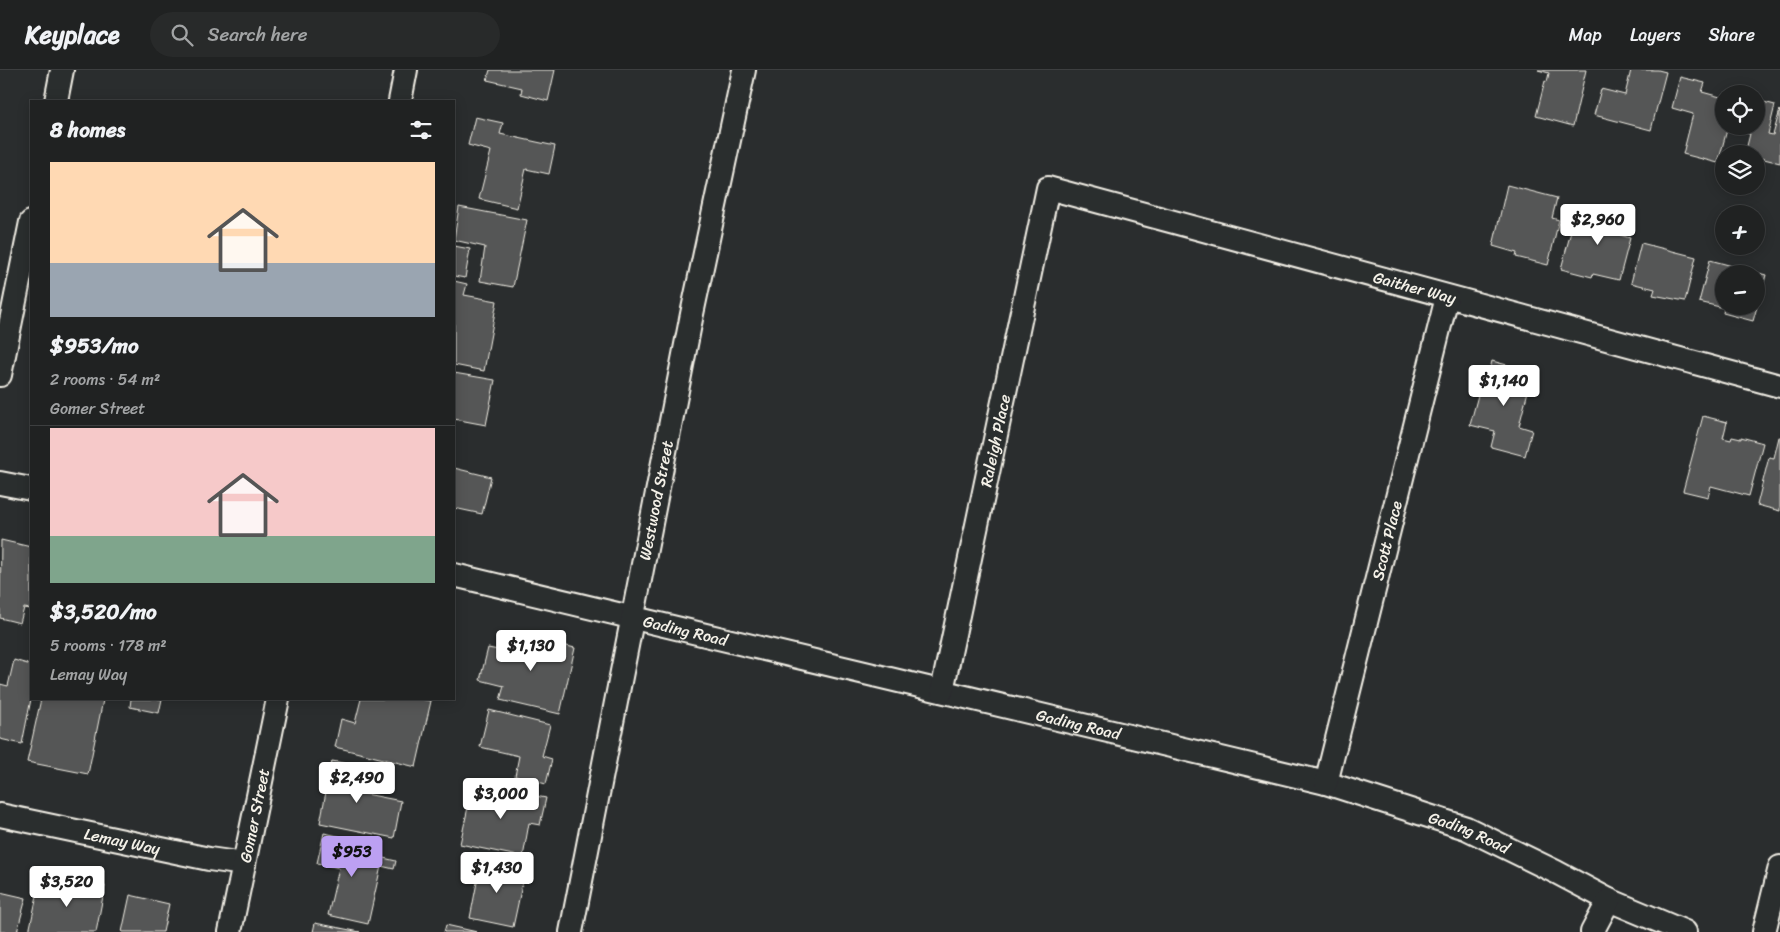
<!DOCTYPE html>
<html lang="en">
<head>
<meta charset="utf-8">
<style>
  body { margin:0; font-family:Sriracha,sans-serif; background:#282a2a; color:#f1f3f6; height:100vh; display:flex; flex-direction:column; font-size:19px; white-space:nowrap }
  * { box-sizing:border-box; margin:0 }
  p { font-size:16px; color:#a2a4a5 }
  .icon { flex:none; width:28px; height:28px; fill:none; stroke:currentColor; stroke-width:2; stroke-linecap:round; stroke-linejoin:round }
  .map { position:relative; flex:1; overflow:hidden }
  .details { position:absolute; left:30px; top:30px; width:425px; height:600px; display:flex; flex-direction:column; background:#202222; border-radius:0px; box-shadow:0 2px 12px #0003,0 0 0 1px #3d3f40 }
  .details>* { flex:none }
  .fabs { position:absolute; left:1715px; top:15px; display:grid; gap:10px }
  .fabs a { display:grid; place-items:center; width:50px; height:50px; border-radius:50%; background:#202222; box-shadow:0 2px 12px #0003,0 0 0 1px #3d3f40; font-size:25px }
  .price { position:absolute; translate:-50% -42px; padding:0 11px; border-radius:5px; background:#fff; color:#222; font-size:16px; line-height:32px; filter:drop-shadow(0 1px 2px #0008) }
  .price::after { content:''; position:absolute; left:50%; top:30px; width:15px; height:11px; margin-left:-8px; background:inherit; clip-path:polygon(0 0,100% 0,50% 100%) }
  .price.on { background:#bca0f2; color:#111 }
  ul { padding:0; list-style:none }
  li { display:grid; align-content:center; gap:10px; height:265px; padding:0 20px }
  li+li { border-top:1px solid #3d3f40 }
  li span { display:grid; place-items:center; height:155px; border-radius:0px; color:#555 }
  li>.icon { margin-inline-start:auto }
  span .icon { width:90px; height:90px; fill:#fffc; stroke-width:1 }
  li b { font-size:21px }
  h2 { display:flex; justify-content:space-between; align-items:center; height:60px; padding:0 20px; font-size:21px }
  header { display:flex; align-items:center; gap:30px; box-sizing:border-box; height:70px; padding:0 25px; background:#202222; border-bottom:1px solid #3d3f40 }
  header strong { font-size:24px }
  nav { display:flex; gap:28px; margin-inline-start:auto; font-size:18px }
  .search { width:350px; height:45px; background:#282a2a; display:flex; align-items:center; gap:12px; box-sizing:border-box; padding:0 18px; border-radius:28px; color:#a2a4a5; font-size:19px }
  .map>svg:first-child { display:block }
  .building { fill:#555756; stroke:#f4f1e8; fill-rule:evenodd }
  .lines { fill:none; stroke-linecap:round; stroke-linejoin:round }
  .minor-casing { stroke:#f4f1e8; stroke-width:26 }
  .minor { stroke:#2a2d2e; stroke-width:22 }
  .labels { text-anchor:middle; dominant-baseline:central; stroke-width:4.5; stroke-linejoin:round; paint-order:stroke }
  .street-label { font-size:16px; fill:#f4f1e8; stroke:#2a2d2e }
</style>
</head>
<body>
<header>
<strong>Keyplace</strong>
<div class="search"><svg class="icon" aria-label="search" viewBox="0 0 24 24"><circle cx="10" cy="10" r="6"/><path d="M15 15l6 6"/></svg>Search here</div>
<nav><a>Map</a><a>Layers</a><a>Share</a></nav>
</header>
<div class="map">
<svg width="1780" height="862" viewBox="0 0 1780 862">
  <rect width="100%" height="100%" fill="#2a2d2e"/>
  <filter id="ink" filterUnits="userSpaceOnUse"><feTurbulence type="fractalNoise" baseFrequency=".02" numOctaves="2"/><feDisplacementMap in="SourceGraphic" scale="10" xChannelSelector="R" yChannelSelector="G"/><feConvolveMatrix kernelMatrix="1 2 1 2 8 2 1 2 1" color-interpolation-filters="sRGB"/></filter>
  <g filter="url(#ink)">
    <path class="building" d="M490,0h65l-7,31 -27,-7 1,-6 -35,-8z
      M1538,0h48l-13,56 -37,-10 9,-35 2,1 2,-9z
      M1631,0h27l8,2 -15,58 -57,-15 7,-26 24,6z
      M1680,7l25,6 -3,9 22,6v28h4l-10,37 -35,-9 10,-40 -21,-6z
      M1756,30l19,5 -7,29 5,1 7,-25v53l-24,-6v-3h-11l5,-20 -9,-2 2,-6h13z
      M475,47l28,6 -3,11 55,12 -6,28 -23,-5 -9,39 -38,-9 12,-48 -23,-6z
      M1507,115l50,13 -5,20 7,2 -11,45 -32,-8 1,-4 -24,-7z
      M1595,136l31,8 -6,21 10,3 -11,42 -26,-6 -1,3 -31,-8 12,-45 17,4z
      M459,137l68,13 -14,67 -33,-6 5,-34 -31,-7z
      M1641,173l55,14 -11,44 -32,-6 2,-6 -24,-6z
      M454,176l16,3 -5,29 -11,-2z
      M1710,190l56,15 -13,46 -30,-8 1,-5 -25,-6zM1724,204h32v32h-32z
      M454,211l13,3 -3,11 33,6 -13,70 -30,-6z
      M1492,291l41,11 -14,54 13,4 -7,26 -34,-9 4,-16 -25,-6 11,-41 5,2z
      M454,303l41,7 -9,45 -32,-6z
      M1703,346l24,6 -4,16 8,2 1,-3 9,2v-2l22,6 -14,53 -38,-10 -3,11 -25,-6z
      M1779,367h1v74l-23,-6 12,-48 5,1z
      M454,398l37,9 -9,37 -28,-6z
      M1,470l30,7v62l-7,-1 -4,15 -20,-5z
      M513,563l62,15 -15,66 -60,-14 4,-14 -24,-6 8,-32 21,4z
      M14,590l17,5v34l-9,45 -22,-5v-55l8,2z
      M41,629l62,1 -15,74 -61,-12z
      M131,629h31l-3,14 -29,-6z
      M361,629h59l11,2 -15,66 -81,-20 6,-28 14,4z
      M489,640l61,15 -8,31 10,3 -6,25 -31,-8 4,-20 -39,-9z
      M332,691l34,6 -5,26 40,8 -7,37 -74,-15z
      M473,714l73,14 -6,27 -11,-2 -6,34 -63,-13z
      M324,763l28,6 -2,11 46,11 -2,8 -13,-3 -13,58 -40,-9 11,-47 -22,-5z
      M481,792l44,9 -12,56 -43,-9z
      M76,810l29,6 -9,46h-67l11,-50 34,6z
      M0,822l26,6 -9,34h-17z
      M130,825l39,9 -6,28h-41z
      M315,853l45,9h-47z
      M446,855l31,7h-33z"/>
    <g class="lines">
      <defs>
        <g id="minor">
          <path d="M56,31l6,-31"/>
          <path d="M400,31l6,-31"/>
          <path d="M0,305l31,-153"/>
          <path d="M0,413l31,6"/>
          <path id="s1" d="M454,505l872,208 140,45 90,44 53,28 76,32"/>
          <path id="s2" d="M942,621l106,-503 732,198"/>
          <path id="s3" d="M1326,713l121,-486"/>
          <path id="s4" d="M0,745l209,44 35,5"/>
          <path id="s5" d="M230,862l48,-233"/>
          <path id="s6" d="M571,862l121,-618 52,-244"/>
          <path d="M1592,862l17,-32"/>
          <path d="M1764,862l16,-65"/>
        </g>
      </defs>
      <use href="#minor" class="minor-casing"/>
      <use href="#minor" class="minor"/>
    </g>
  </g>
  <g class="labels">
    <g class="street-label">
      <text stroke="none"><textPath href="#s2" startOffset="894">Gaither Way</textPath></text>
      <text stroke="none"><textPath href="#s2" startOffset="256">Raleigh Place</textPath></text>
      <text stroke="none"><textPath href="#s6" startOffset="440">Westwood Street</textPath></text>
      <text stroke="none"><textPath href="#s3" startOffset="250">Scott Place</textPath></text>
      <text stroke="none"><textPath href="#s1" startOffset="238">Gading Road</textPath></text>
      <text stroke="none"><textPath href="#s1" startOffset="642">Gading Road</textPath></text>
      <text stroke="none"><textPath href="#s5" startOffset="119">Gomer Street</textPath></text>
      <text stroke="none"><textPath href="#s1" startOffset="1048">Gading Road</textPath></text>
      <text stroke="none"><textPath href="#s4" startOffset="125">Lemay Way</textPath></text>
    </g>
  </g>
</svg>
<div class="fabs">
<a><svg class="icon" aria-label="locate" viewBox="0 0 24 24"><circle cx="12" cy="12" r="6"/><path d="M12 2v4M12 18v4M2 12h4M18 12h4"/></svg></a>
<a><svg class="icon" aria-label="layers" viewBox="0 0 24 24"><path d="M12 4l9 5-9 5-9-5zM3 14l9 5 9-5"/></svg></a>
<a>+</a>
<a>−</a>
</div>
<b class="price" style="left:1598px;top:176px">$2,960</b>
<b class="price" style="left:1504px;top:337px">$1,140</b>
<b class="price" style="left:531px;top:602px">$1,130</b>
<b class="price" style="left:357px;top:734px">$2,490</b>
<b class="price" style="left:501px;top:750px">$3,000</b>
<b class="price on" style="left:352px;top:808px">$953</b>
<b class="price" style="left:497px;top:824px">$1,430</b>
<b class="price" style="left:67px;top:838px">$3,520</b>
<section class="details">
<h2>8 homes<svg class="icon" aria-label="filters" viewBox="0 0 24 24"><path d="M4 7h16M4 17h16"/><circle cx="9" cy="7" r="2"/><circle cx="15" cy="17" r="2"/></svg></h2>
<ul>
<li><span style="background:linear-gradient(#ffd9b3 65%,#9aa5b1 0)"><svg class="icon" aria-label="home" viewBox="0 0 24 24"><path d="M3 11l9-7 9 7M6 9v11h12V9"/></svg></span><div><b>$953/mo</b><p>2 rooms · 54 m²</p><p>Gomer Street</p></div></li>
<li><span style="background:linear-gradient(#f6c9c9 70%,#7fa58c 0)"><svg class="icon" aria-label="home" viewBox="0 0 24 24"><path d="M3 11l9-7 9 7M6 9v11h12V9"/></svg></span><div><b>$3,520/mo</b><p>5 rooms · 178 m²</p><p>Lemay Way</p></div></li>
</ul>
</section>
</div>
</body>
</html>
